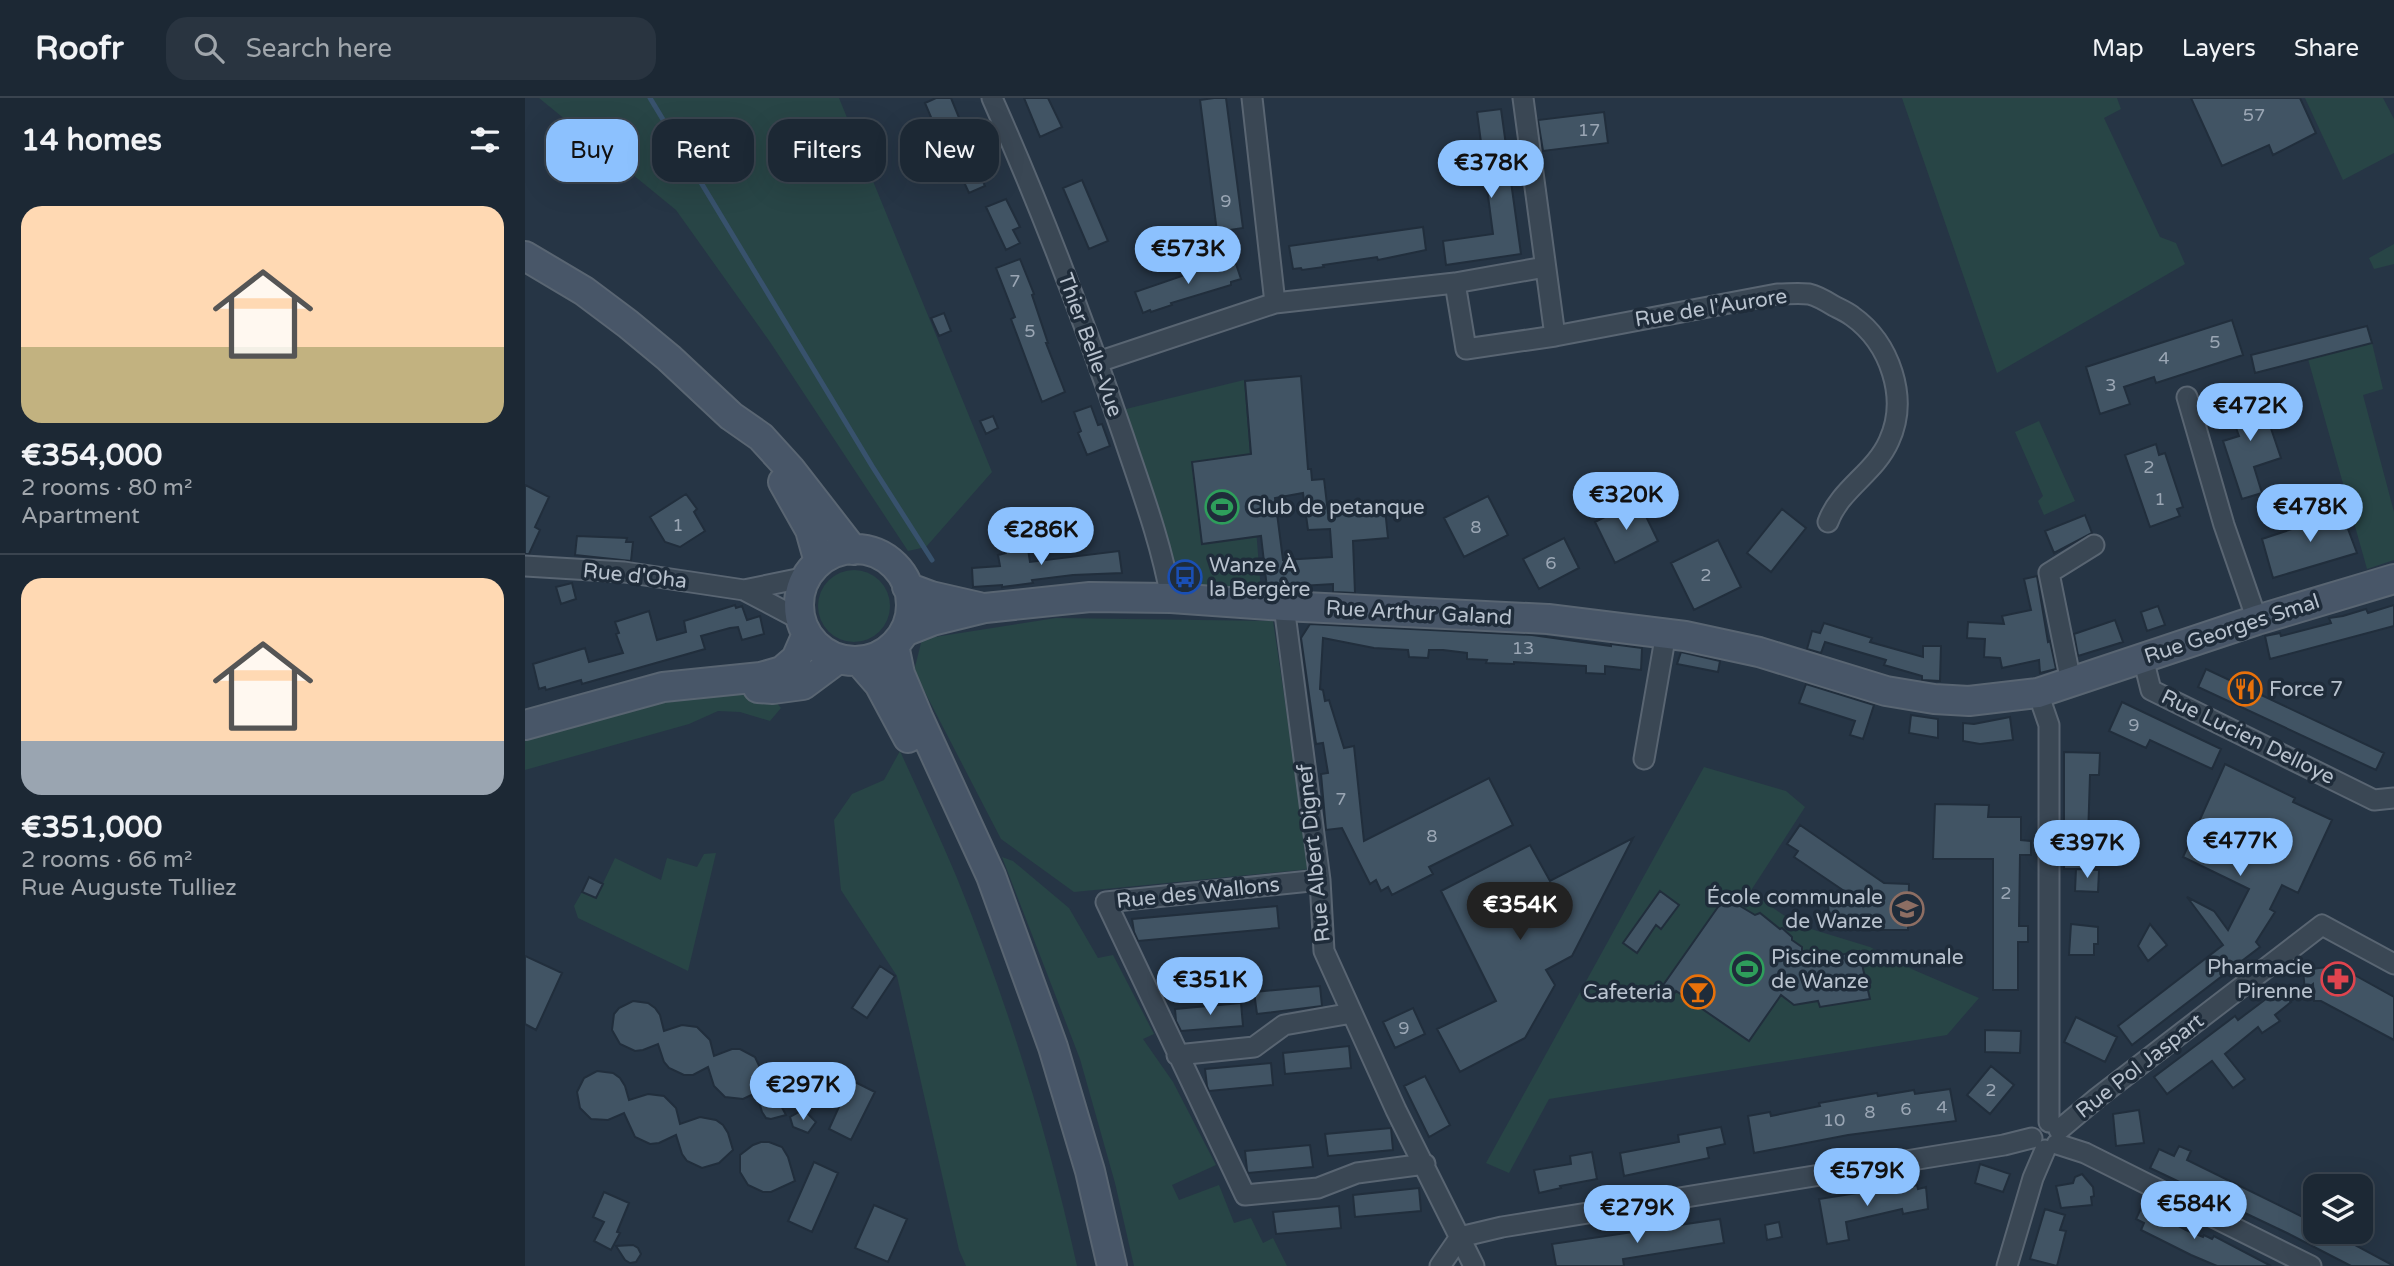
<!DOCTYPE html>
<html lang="en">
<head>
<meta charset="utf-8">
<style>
  body { margin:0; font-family:"Varela Round",sans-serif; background:#293440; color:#f1f3f6; height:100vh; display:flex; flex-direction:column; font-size:26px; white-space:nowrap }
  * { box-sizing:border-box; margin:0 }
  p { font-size:23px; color:#a0a6ac }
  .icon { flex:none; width:38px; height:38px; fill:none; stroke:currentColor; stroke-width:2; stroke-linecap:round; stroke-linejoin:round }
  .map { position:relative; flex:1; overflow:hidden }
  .drawer { display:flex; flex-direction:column; background:#1c2834; width:525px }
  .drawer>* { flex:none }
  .guide { position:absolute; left:21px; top:21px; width:665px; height:63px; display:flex; gap:14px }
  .controls { position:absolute; left:1778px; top:1076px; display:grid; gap:14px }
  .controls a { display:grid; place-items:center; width:70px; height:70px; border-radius:14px; background:#1c2834; box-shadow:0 7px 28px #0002,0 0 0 2px #3a444f; font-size:35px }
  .price { position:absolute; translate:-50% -60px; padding:0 16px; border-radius:24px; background:#8cc1fe; color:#111; font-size:23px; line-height:46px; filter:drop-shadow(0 2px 4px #0008) }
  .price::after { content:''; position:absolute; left:50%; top:42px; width:21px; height:16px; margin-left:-10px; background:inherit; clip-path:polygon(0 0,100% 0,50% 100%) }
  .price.on { background:#222; color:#fff }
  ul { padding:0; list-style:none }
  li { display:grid; align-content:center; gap:14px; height:371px; padding:0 21px }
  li+li { border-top:2px solid #3a444f }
  li span { display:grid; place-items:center; height:217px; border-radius:21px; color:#555 }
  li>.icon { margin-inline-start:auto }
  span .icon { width:126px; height:126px; fill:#fffc; stroke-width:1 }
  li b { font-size:30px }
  h2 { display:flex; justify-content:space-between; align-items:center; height:84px; padding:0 21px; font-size:30px }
  .tag { padding:0 24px; border-radius:21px; background:#1c2834; box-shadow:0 7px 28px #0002,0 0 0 2px #3a444f; font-size:24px; line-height:63px }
  .tag.on { background:#8cc1fe; color:#111 }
  header { display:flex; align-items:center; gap:42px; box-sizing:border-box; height:98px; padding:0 35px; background:#1c2834; border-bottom:2px solid #3a444f }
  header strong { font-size:33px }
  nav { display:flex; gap:38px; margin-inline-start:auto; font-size:24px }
  .search { width:490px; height:63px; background:#293440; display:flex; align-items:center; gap:18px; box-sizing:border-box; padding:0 24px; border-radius:21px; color:#a0a6ac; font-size:26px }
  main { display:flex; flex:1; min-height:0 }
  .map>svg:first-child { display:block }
  .green { fill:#284546 }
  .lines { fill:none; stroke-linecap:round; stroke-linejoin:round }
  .stream { stroke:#38526d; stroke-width:5 }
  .building { fill:#415464; stroke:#212e3c; stroke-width:2; fill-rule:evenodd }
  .street-casing { stroke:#596572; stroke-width:23 }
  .secondary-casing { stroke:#596572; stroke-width:32 }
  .street { stroke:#3a4754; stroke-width:19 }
  .secondary { stroke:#485668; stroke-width:28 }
  .labels { text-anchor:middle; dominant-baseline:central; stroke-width:7; stroke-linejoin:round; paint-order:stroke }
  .number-label { font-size:18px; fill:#9aa6b4 }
  .street-label { font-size:21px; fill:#b8c2ce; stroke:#1f2c3a }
  .poi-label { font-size:21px; fill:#b8c2ce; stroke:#1f2c3a; text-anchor:start }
</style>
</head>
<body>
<header>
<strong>Roofr</strong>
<div class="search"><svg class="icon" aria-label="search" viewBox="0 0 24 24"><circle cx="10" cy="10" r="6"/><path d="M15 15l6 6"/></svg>Search here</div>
<nav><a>Map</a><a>Layers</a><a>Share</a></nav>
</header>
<main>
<section class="drawer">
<h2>14 homes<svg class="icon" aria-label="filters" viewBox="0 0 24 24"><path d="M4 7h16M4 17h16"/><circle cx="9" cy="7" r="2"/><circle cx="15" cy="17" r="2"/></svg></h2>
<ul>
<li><span style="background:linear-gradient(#ffd9b3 65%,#c2b280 0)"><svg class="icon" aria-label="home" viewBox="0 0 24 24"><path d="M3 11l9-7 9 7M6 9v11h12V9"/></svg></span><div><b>€354,000</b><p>2 rooms · 80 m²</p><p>Apartment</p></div></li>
<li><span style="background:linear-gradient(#ffd9b3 75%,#9aa5b1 0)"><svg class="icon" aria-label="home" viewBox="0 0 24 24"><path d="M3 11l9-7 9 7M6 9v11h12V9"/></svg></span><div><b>€351,000</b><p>2 rooms · 66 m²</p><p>Rue Auguste Tulliez</p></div></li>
</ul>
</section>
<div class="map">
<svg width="1869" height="1168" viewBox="0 0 1869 1168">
  <rect width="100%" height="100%" fill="#263545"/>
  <path class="green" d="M14,0h300l153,374 -66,75 -18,4 -138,-209 -94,-132z
    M1377,0h215l4,11 -17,9 56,119 16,6 9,21 -188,109z
    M1780,0h78l11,21v34l-51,27z
    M1869,146v20l-20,5 -5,-11z
    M1847,245l11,46 -20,6 31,117v48l-27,9 -59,-210z
    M719,282l17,211 -79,-4 -60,-177z
    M1514,323l36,80 -31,14 -6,-14 5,-5 -28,-64z
    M293 508a36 36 0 1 1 72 0a36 36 0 1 1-72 0Z
    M531,520l217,3 37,248 -236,23 -73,-53 -87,-168 8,-32z
    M155,593l91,5 10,12 -11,13 -30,-9 -22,-1 -29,13 -164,46v-39z
    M375,653c19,42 39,84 57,127 51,126 91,255 120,388h-111l-7,-16 -62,-274 -56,-86 -7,-70 18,-26 32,-14z
    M1179,669l82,24 19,16 -55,85 48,33 72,22 44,23 65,28 -32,37 -398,64 -40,74 -23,-10z
    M191,755l-28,118 -110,-53 -4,-12 8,-14 14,6 19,-40 46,22 6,-22 30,9 7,-13z
    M477,759l11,4 56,47 29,50 15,-3 41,79 -11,5 30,43 43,83 -44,20 7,15 40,-15 15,38 17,-5 12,25 10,-5 14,28h-153l-19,-83 -35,-124z"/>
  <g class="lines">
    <path class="stream" d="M125,0l222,368 60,94"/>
  </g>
  <path class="building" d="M411,0h15l11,27 -24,9 -13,-31z
    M499,0h24l14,29 -22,10z
    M689,0h12l17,130 -26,4 -17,-132z
    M1666,0h109l16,35 -43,22 -4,-10 -47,21z
    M976,11l20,145 -75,11 -3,-24 50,-7 -16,-122z
    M1079,14l4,31 -65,8 -5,-31z
    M451,50l12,25 -7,4 4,9 -16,7 -16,-35z
    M557,82l26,61 -19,8 -26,-61z
    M481,101l14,28 -7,3 7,13 -14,7 -20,-43z
    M898,129l3,23 -48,10 -1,-3 -54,8 1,2 -22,3 -1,-2 -8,1 -4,-23z
    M709,160l7,21 -10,3v3l-60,18 1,2 -21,7 -1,-2 -7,3 -8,-21z
    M495,161l14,35 -2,1 16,48h-2l19,49 -23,10 -31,-83 4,-2 -19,-49z
    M419,215l7,18 -12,5 -8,-18z
    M1707,222l11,35 -87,28 -2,-6 -30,10 6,17 -30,10 -14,-47z
    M1842,228l5,17 -117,30 -4,-18z
    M776,278l7,93h3l1,11 12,-1 4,34 57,-4 3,29 -35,3 2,52 -22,-1v-8l-66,4 -6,-52 -59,8 -10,-82 59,-8 -6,-73zM778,395l5,37 22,-1 2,28 -49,3 -8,-62z
    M1734,295l22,65 -27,9 8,26 -20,6 -19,-58 16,-5 -12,-33z
    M566,308l7,19 4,-1 8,22 -23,9 -9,-22 3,-2 -7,-19z
    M468,318l5,12 -12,6 -6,-13z
    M1631,346l3,11 6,-2 18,54 -6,2 3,7 -30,11 -25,-72z
    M0,387l24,12 -14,30 5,3 -11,24h-4z
    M161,396l11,15 -3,3 11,19 -25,16 -15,-5 -15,-25z
    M963,398l20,39 -44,22 -20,-39z
    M1113,402l20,41 -43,22 -20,-41z
    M1814,407l18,48 -84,25 -11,-39 51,-17 -3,-6z
    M1257,411l24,19 -35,44 -24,-19z
    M1560,417l7,18 -38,20 -9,-22z
    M52,438l50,2 -1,4h7l-2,19 -56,-6z
    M496,439l2,13 5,-1 2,13 89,-11 3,22 -49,2 -41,5 1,3 -31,4v-2l-29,2 -1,-19 28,-2 -2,-11 8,-2v-14z
    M1039,440l15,30 -40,21 -16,-30z
    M1193,442l23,47 -47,23 -23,-47z
    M1512,478l11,66 2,-1 6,28 -16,4 -1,-13 -37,8 -2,-10 -16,-1 1,-18 -18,-1 1,-16 36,2 -2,-8 29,-6 -7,-31z
    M47,485l4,16 -15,5 -5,-17z
    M210,507l1,3 6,-2 5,14 13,-4 4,18 -22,6 -4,-13 -8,1 -29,8 4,13 -123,35 -1,-4 -35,10 -1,-3 -6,2 -6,-25 52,-16 4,14 34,-9 -7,-19 3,-1 -4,-11 34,-11 8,29 29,-8 -2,-11z
    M1869,507v21l-124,33 -5,-23 15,-3 1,3 50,-13 -2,-5 14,-2 23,-7 2,4z
    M1633,508l7,19 -18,6 -6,-19z
    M1590,522l8,22 -45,14 -4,-22z
    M1299,525l48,15 -2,4 53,15v-11h18l-1,35 -18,-1v-4l-38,-11 2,-5 -61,-18 -4,11 -14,-4 5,-18 8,2z
    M785,526l222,11 79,11v-2l31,4 -1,22 -36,-4v8l-19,-1v-7l-72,-4v2l-28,-1 1,-3 -20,-1v-6l-24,-3h-14l-1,8 -19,-1 -1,-7 -34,-2 -51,-10 -3,51 3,1 2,11 4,-1 15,48 10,-2 10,95 125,-63 24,47 -84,42 4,7 -41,21 -4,-8 -7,4 -5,-11 -6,4 -28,-56 -16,2 -5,-56 7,-1 -5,-30 -7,1 -15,-106z
    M1156,554l39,9 -2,11 -41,-8z
    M1681,571l178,84 -8,17 -178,-83z
    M1281,586l68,21 -11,34 -13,-4 5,-14 -56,-18z
    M1597,604l99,47 -9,20 -62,-29 -4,8 -37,-17z
    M1386,617l27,4v19l-29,-5z
    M1485,619l3,23 -33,4 -17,-3v-18l11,1z
    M1539,654l36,1 -1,22h-9l-3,94h-23z
    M1700,666l70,34 -2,4 39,18 -34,73 -16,-8 -12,24 5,3 -19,30 4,5 -128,98 -14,-19 105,-81 -36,-48 27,14 14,19 21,-41 -66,-32z
    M1410,706l54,1 -1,12h33v23l10,1v14h-11l-1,71h9v16h-10v48h-25v-131h-60z
    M1275,727l84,58 25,1 -1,46h-75v-8h-4l-1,-20 31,-1 -65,-44 4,-6 -11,-7z
    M1108,740l-61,118 -26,14 9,15 -30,53 -65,34 -23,-43 59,-28 -55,-110 89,-46 20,36z
    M1551,771l23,1 -1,22 -23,-1z
    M64,779l14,7 -7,14 -14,-6z
    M1135,793l19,14 -18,24 -5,-4 -19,28 -14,-10z
    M1200,799l30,18 5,-2 20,16 2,-1 10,9v3l10,7v4l11,10 46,-10 11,48 -50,8 -2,-6 -24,4 -13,-10 -32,46 -73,-50 -5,8 -12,-8z
    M752,808l2,22 -141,13 -4,-9 -2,-13z
    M1546,826l27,3v17h-4v11h-25z
    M1625,826l17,21 -19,16 -10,-15z
    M0,858l37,17 -26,57 -11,-6z
    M1807,865l2,4h6l54,30v43l-73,-39h-7l-1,-17 -8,7 -2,-21 24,-3z
    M355,868l15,10 -28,42 -15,-10z
    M1751,886l15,18 -16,13 5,6 -18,12 -4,-6 -33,27 20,25 -12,9 -21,-27 -45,33 -13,-17 81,-61 3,4 28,-21 -4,-4z
    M795,888l2,20 -65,8 -3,-22z
    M108,903l15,2 7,5 5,7 4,16 18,-6 15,2 13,13 4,16 18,-7h8l15,8 7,15 -2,19 -17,8 -18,-2 -11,-11 -6,-19 -15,8h-9l-15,-7 -5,-6 -6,-18 -15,6 -8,1 -15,-7 -8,-14 2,-16 5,-6z
    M716,905l2,23 -62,5 -5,-10 -1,-12z
    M888,910l12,26 -30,14 -12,-26z
    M1551,919l41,20 -12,25 -41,-20z
    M1460,932l36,1 -1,22 -35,-1z
    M824,948l2,22 -66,6 -2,-21z
    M746,965l2,22 -64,6 -2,-5 -2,-17z
    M1466,968l23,19 -24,29 -23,-19z
    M72,973l16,2 7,5 5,8 4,14 19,-6 16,2 12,12 4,16 20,-7 16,3 7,5 5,8 5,17 -14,13 -17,5 -15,-7 -5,-7 -6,-19 -17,8 -9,1 -15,-7 -11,-24 -16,7 -17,-1 -11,-11 -3,-16 7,-14z
    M900,978l25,49 -21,12 -25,-51z
    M326,982l24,12 -24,48 -22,-11z
    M1425,991l6,32 -108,14 -94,18 -6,-37 22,-4 1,4 49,-10 -1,-3 58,-10 1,3 36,-6 1,4z
    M232,997l21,5 8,15 -15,4 -5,-1 -4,-6z
    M1614,1012l5,33 -28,3 -3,-32z
    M274,1014h7l10,10 -8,11 -15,-6 -3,-10z
    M1196,1029l4,17 -18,4 2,10 -85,18 -4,-23 59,-11 -1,-7z
    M866,1030l2,22 -65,6 -3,-22z
    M236,1044h8l13,5 6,10 7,24 -24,11h-8l-15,-7 -8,-13v-17l13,-10z
    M785,1047l3,22 -65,6 -1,-3 -2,-19z
    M1654,1048l12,5 -4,9 128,63v9h16l63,34h-43l-64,-33 -137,-65 9,-19 15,7z
    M1067,1054l5,27 -37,7 1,2 -22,5 -5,-23 37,-6 -1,-8z
    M289,1064l24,11 -26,59 -24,-11z
    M1455,1066l30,10 -7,18 -28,-9z
    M1557,1076l11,13 1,9 -3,1 1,8 -31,3 -5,-22 17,-3 2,-6z
    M1392,1087l1,4 8,-2 2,22 -25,5 -1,-5 -56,13 3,18 -22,4 -8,-45 64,-10v3z
    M894,1090l2,23 -66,6 -2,-22z
    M79,1094l25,11 -12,29 3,1 -9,17 -17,-9 10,-19 -11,-5z
    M1618,1106l8,4 2,-4 14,8 -3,6 22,12 17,7 1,-2 8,4 2,-3 57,30h-54l-26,-11 -50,-25 3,-7 -8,-4z
    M349,1107l33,14 -19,43 -33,-14z
    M814,1108l2,22 -65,6 -3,-22z
    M1520,1111l20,6 -5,15 6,1 -9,35 -27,-7z
    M1195,1121l4,24 -101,16 1,7h-68l-4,-22z
    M1254,1124l3,15 -15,3 -2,-15z
    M108,1147l5,3 3,6 -5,8 -6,1 -5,-3 -9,-14z"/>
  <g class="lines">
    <defs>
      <path id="street" d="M467,0c49,110 92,223 131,337 18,54 38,107 48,163
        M727,0l23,205
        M998,0l32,238
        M930,185l11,66 89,-13 222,-42c10,0 22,-1 32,0 9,2 17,7 25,12 6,3 13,6 18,10 38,27 57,82 37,125 -14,32 -49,48 -61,81
        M573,264l177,-59 180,-20 90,-16
        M1662,299l37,128 33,95
        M0,468l99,6 120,18 57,30
        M219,492l63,-13
        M759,508l36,274 4,71 72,159 78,156
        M1618,560l8,32 223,110 20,-2
        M1546,584l-22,-109 45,-28
        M1513,595l11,32v397
        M1119,661l22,-126
        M795,782l-214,22 139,293 73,-7 39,-15 68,-9
        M652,957l77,-8 30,-22 68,-12
        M1534,1032l38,-32 225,-173 72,39
        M1532,1046l28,9 226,113
        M935,1139l42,-10 502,-82 28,-7
        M915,1168l20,-29
        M1482,1168l26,-88 12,-28"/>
      <path id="secondary" d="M0,158l59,35 44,33 41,34 62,58 30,21 30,33 62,80
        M258,384l27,48 9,32
        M274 507a56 56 0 1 1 112 0a56 56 0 1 1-112 0Z
        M382,489l24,9 48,11
        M379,534l28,-11 53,-13 105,-11 81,1 113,8 264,13 137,17 74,16 127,39 48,8 35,2 69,-8 219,-73 137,-41
        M369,547l6,29 18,43 73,159 62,171 37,124 22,95
        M334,563l20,23 29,54
        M233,590l15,1 30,-4 35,-26
        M0,627l138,-38 98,-10 21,-6 14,-12 11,-25"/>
    </defs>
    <use href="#street" class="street-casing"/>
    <use href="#secondary" class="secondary-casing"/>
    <use href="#street" class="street"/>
    <use href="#secondary" class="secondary"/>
  </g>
  <defs>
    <symbol id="stadium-ring" viewBox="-11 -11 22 22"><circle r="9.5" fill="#1f2c3a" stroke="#2e9e5b" stroke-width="1.5"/><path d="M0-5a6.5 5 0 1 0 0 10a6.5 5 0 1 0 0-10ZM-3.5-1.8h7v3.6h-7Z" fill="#2e9e5b"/></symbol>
    <symbol id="bus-ring" viewBox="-11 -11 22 22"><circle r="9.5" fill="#1f2c3a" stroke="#1a4fb4" stroke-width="1.5"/><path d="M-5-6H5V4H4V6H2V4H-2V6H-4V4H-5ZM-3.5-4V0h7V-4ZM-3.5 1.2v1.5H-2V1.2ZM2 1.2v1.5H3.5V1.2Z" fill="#1a4fb4"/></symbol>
    <symbol id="restaurant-ring" viewBox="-11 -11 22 22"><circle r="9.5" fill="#1f2c3a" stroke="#e8710a" stroke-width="1.5"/><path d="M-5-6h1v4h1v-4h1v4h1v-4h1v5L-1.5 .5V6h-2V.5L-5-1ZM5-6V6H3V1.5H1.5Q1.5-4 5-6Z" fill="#e8710a"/></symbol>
    <symbol id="school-ring" viewBox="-11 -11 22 22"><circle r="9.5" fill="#1f2c3a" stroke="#8d6e63" stroke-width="1.5"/><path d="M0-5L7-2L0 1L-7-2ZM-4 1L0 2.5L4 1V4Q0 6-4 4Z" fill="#8d6e63"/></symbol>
    <symbol id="pharmacy-ring" viewBox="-11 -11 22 22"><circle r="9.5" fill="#1f2c3a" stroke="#e0444e" stroke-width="1.5"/><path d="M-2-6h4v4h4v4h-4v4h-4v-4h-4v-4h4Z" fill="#e0444e"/></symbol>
    <symbol id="bar-ring" viewBox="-11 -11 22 22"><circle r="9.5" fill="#1f2c3a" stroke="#e8710a" stroke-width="1.5"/><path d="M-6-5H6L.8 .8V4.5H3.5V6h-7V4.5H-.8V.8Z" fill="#e8710a"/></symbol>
  </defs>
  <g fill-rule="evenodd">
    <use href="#stadium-ring" x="678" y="390" width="38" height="38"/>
    <use href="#bus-ring" x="641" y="460" width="38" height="38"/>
    <use href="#restaurant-ring" x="1701" y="572" width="38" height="38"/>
    <use href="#school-ring" x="1363" y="792" width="38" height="38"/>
    <use href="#stadium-ring" x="1203" y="852" width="38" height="38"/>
    <use href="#pharmacy-ring" x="1794" y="862" width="38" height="38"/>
    <use href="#bar-ring" x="1154" y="875" width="38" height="38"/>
  </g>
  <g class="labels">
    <g class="number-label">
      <text x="1729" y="17">57</text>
      <text x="1064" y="32">17</text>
      <text x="701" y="103">9</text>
      <text x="490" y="183">7</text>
      <text x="505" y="233">5</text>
      <text x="1690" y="244">5</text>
      <text x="1639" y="260">4</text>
      <text x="1586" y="287">3</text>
      <text x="1624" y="369">2</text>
      <text x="1635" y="401">1</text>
      <text x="153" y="427">1</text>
      <text x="951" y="429">8</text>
      <text x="1026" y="465">6</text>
      <text x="1181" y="477">2</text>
      <text x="998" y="550">13</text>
      <text x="1609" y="627">9</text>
      <text x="816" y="701">7</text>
      <text x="907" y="738">8</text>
      <text x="1481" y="795">2</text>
      <text x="879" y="930">9</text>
      <text x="1466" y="992">2</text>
      <text x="1417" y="1009">4</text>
      <text x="1381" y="1011">6</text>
      <text x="1345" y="1014">8</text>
      <text x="1309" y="1022">10</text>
    </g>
    <g class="street-label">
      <text transform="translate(1186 210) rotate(-9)">Rue de l'Aurore</text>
      <text transform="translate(565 247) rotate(70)">Thier Belle-Vue</text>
      <text transform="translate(110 478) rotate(6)">Rue d'Oha</text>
      <text transform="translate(894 515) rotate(3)">Rue Arthur Galand</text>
      <text transform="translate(1707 531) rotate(-18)">Rue Georges Smal</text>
      <text transform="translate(1723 639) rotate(26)">Rue Lucien Delloye</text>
      <text transform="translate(789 755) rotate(-96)">Rue Albert Dignef</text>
      <text transform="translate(673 795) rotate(-6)">Rue des Wallons</text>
      <text transform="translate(1615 968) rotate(-38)">Rue Pol Jaspart</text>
    </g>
    <g class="poi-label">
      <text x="722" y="409">Club de petanque</text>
      <text x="684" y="467">Wanze À<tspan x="684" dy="24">la Bergère</tspan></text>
      <text x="1744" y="591">Force 7</text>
      <text x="1358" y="799" text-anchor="end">École communale<tspan x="1358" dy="24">de Wanze</tspan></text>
      <text x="1246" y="859">Piscine communale<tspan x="1246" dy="24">de Wanze</tspan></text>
      <text x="1788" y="869" text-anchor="end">Pharmacie<tspan x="1788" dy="24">Pirenne</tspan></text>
      <text x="1148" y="894" text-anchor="end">Cafeteria</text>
    </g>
  </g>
</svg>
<div class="controls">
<a><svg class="icon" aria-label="layers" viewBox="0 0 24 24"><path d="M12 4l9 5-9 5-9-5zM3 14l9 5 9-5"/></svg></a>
</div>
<b class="price" style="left:966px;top:102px">€378K</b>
<b class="price" style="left:663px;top:188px">€573K</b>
<b class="price" style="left:1725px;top:345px">€472K</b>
<b class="price" style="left:1101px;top:434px">€320K</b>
<b class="price" style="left:1785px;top:446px">€478K</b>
<b class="price" style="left:516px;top:469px">€286K</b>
<b class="price" style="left:1715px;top:780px">€477K</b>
<b class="price" style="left:1562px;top:782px">€397K</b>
<b class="price on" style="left:995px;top:844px">€354K</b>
<b class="price" style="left:685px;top:919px">€351K</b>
<b class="price" style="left:278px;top:1024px">€297K</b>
<b class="price" style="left:1342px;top:1110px">€579K</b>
<b class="price" style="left:1669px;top:1143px">€584K</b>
<b class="price" style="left:1112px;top:1147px">€279K</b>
<div class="guide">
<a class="tag on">Buy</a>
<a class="tag">Rent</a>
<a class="tag">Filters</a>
<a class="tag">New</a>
</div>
</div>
</main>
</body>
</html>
